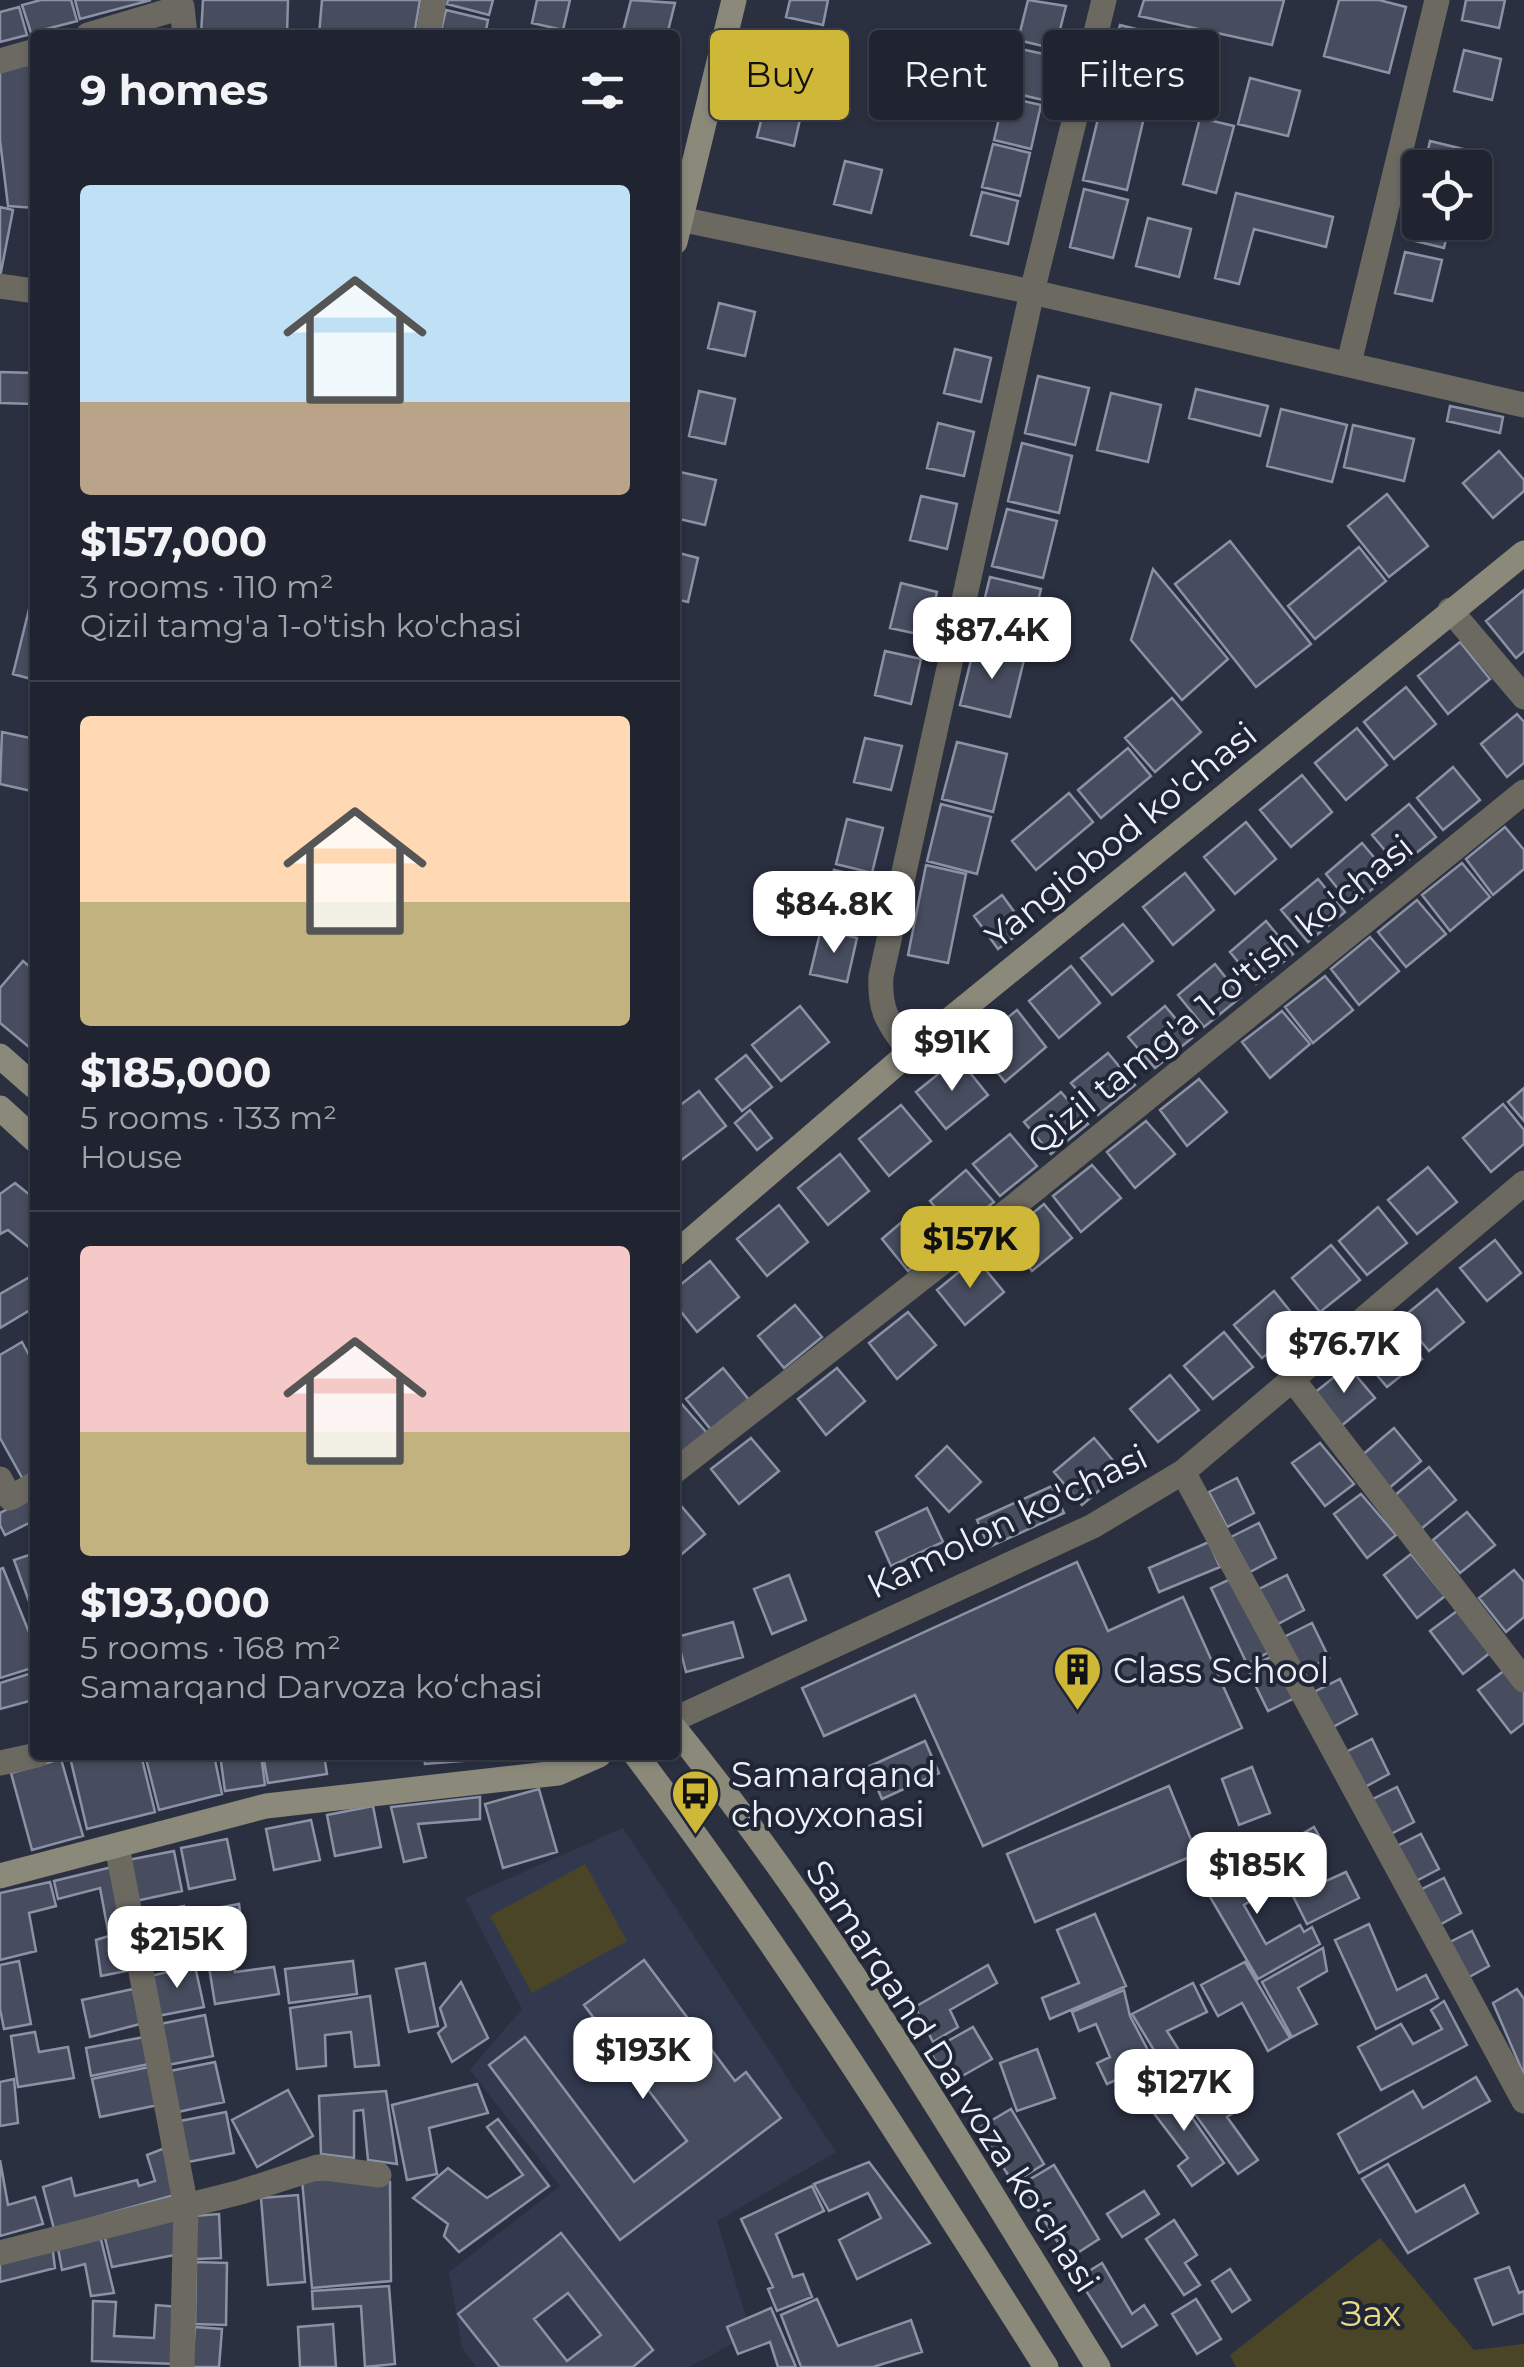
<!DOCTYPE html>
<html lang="en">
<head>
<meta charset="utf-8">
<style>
  body { margin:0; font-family:Montserrat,sans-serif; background:#282c39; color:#f1f3f6; height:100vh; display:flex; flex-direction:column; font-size:38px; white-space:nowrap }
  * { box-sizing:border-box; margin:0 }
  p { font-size:32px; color:#a2a4ab }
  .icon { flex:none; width:55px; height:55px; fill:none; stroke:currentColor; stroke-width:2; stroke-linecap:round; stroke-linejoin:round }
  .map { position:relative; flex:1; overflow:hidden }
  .drawer { position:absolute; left:30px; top:30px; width:650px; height:1730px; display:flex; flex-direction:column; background:#202431; border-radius:10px; box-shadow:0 2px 8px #0004,0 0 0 2px #3d414d }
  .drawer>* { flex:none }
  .top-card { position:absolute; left:710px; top:30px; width:662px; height:90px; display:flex; gap:20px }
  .controls { position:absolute; left:1402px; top:150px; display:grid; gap:20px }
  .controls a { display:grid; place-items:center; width:90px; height:90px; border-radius:10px; background:#202431; box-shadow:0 2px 8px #0004,0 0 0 2px #3d414d; font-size:50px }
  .price { position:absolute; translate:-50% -85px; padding:0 22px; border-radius:20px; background:#fff; color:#222; font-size:32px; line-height:65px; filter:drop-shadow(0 2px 5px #0008) }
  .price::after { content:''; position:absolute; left:50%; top:60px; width:30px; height:22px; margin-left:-15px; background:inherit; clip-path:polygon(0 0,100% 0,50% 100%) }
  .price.active { background:#cfb837; color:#111 }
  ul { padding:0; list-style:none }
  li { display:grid; align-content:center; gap:20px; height:530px; padding:0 50px }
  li+li { border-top:2px solid #3d414d }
  li span { display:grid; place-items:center; height:310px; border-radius:10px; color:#555 }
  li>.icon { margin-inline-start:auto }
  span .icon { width:180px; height:180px; fill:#fffc; stroke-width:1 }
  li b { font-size:42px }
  h2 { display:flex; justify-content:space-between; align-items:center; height:120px; padding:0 50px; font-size:42px }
  .tag { padding:0 35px; border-radius:10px; background:#202431; box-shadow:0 2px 8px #0004,0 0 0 2px #3d414d; font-size:35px; line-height:90px }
  .tag.active { background:#cfb837; color:#111 }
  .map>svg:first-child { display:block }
  .built { fill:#32394f }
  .green { fill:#4b4527 }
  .building { fill:#474d5f; stroke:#8b92a6; stroke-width:2.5; fill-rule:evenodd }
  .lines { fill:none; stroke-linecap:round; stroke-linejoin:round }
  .street { stroke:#6b6960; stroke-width:25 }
  .secondary { stroke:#8b897a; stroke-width:25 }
  .labels { text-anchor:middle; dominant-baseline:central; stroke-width:8; stroke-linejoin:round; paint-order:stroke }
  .street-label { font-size:35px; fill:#ecf0fb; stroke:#212636 }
  .poi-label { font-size:35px; fill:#ecf0fb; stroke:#212636; text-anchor:start }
  .park-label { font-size:35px; fill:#eada84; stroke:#212636 }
</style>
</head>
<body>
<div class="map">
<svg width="1524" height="2367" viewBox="0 0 1524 2367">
  <rect width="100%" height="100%" fill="#2b3041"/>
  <path class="built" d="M623,1828l213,324 -119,69 34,113 -62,33h-213l-14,-20 -13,-75 111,-86 -90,-116 52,-61 -57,-111z"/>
  <path class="green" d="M585,1864l42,77 -95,52 -42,-77z
    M1380,2238l94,112 50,-6v23h-288l-6,-12z"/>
  <path class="building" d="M41,0h30l6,21 -46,12 -9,-28z
    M75,0h76l-71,19z
    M203,0h85l-1,35h-86z
    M322,0h98l-6,35h-95z
    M448,0h45l-4,15 -42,-11z
    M537,0h33l-7,30 -31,-7z
    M631,0l44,3 -8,32h-45z
    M790,0h38l-5,25 -37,-8z
    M1028,0l38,6 -11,43 -37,-9z
    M1144,0h140l-12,45 -133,-29z
    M1339,0h40l27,7 -17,66 -65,-17z
    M1466,0h39l-6,28 -37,-8z
    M19,7l8,28 -27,7v-30z
    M446,10l42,10 -3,15h-45z
    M1120,25l40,10 -11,45 -41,-10z
    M782,36l36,8 -10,48 -37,-8z
    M1016,48l37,8 -10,44 -38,-9z
    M1464,50l37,9 -9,41 -38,-9z
    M31,61l4,36v111l-27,-2 -8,-66v-70z
    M1250,78l50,13 -12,45 -50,-12z
    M1106,86l43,10 -22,94 -44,-10z
    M769,89l36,8 -11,49 -37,-9z
    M1004,97l37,8 -10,44 -37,-9z
    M1200,118l34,8 -18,67 -33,-9z
    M1430,141l37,9 -4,18h-39z
    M993,144l37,9 -10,43 -38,-9z
    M845,161l37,9 -11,43 -37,-9z
    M1084,189l44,11 -15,58 -43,-11z
    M982,192l36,9 -10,43 -37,-9z
    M1236,193l97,24 -7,30 -72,-18 -15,55 -24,-6z
    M1417,198l3,1v23h30l-6,26 -37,-9z
    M0,207l13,3 -13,67z
    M1148,218l43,11 -12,48 -43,-11z
    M1405,252l37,8 -10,41 -37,-8z
    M719,303l36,9 -10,44 -37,-8z
    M955,349l36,9 -10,44 -37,-9z
    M0,372l35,1v31l-35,-1z
    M1038,376l51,12 -14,57 -50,-12z
    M1196,389l72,17 -8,30 -71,-18z
    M699,391l36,8 -10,45 -36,-8z
    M1111,393l50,12 -13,57 -51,-12z
    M1450,406l53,11 -3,16 -53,-12z
    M1281,409l66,16 -15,57 -65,-16z
    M938,423l36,9 -10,44 -37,-8z
    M1353,425l61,14 -10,42 -60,-14z
    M1022,443l50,13 -13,57 -51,-12z
    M1499,451l25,29v11l-31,27 -30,-35z
    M680,472l36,8 -11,45 -30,-7v-25z
    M1387,494l41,52 -39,31 -41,-51z
    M921,496l36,8 -10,45 -37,-9z
    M1007,509l50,12 -14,57 -51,-12z
    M1230,541l81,103 -55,43 -81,-103z
    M1359,547l27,34 -71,58 -27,-33z
    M675,552l23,6 -10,44 -13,-3z
    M1153,569l75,90 -46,41 -51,-60z
    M990,577l51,12 -14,57 -51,-12z
    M901,583l36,9 -10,44 -37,-8z
    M35,585v95l-22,-6z
    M1524,590v61l-8,7 -30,-37z
    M1460,642l30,37 -42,35 -30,-38z
    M974,648l50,12 -14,57 -50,-12z
    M885,651l36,8 -10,45 -36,-9z
    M1406,687l30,37 -42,35 -30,-37z
    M1172,698l29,34 -46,40 -30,-34z
    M1517,714l7,8v41l-17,14 -26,-33z
    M1357,728l30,37 -41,35 -31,-37z
    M2,732l33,7v34l-4,18 -31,-7z
    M865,738l37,8 -11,44 -37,-8z
    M957,742l50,12 -14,58 -51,-13z
    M1128,748l23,28 -50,42 -23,-28z
    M1453,767l27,33 -37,30 -26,-32z
    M1302,775l30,37 -41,35 -31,-37z
    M1069,793l24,29 -57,48 -24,-29z
    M941,804l50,13 -14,57 -50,-13z
    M1409,804l27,33 -37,30 -27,-32z
    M847,819l36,9 -11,45 -36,-9z
    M1246,822l30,37 -41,35 -31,-37z
    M1505,827l19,23v19l-31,26 -27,-36z
    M1362,843l27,32 -37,31 -26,-32z
    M1462,863l28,34 -40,34 -28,-36z
    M926,865l40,9 -18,89 -40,-8z
    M834,870l37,8 -11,45 -36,-9z
    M1185,873l29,37 -41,35 -30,-38z
    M1318,879l27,33 -37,30 -27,-32z
    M1002,895l24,33 -28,21 -24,-33z
    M1417,900l29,34 -40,33 -28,-35z
    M1266,921l27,33 -37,30 -26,-32z
    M1123,924l30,37 -41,34 -31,-37z
    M821,929l36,9 -10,44 -37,-8z
    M1370,937l29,34 -40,34 -28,-36z
    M23,961l12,10v81l-35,-29v-35z
    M1215,964l26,33 -37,30 -26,-32z
    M1071,966l29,37 -41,35 -30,-37z
    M1325,976l28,34 -40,33 -28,-36z
    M800,1006l29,36 -48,39 -29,-36z
    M1165,1006l27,32 -37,30 -27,-31z
    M1017,1010l29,37 -41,35 -30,-38z
    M1282,1011l28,33 -40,34 -28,-36z
    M1108,1053l27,32 -37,30 -27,-32z
    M746,1055l26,32 -30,24 -26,-32z
    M958,1058l30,37 -42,34 -30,-37z
    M1199,1079l28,33 -40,34 -27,-36z
    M1524,1088v33l-16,-19z
    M699,1091l27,35 -51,39v-56z
    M1061,1092l27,32 -37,30 -27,-32z
    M1503,1104l21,26v14l-33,28 -28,-34z
    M901,1105l30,36 -42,35 -30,-37z
    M750,1110l22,28 -15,12 -22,-27z
    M1146,1121l29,33 -40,34 -28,-36z
    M1010,1134l27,32 -37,30 -27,-32z
    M840,1154l29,37 -41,34 -30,-37z
    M1092,1165l29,33 -40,34 -28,-36z
    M1428,1167l29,35 -40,32 -29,-34z
    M966,1170l28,32 -38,30 -26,-31z
    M15,1183l20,16v53l-27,-22 -8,4v-40z
    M1044,1204l28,34 -40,33 -27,-35z
    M779,1205l29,37 -41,34 -30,-37z
    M1378,1207l29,36 -40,32 -28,-34z
    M918,1208l28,32 -38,31 -26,-32z
    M1495,1240l26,33 -34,28 -27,-33z
    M1331,1245l29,35 -40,32 -28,-34z
    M976,1258l28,34 -39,33 -28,-35z
    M710,1261l29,36 -42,35 -22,-28v-15z
    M35,1274v33l-35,21v-34z
    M1437,1289l27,33 -35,29 -27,-33z
    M1274,1291l28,35 -40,32 -28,-33z
    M795,1305l27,32 -38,31 -26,-32z
    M908,1312l28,33 -39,34 -28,-36z
    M1395,1326l27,33 -35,28 -27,-32z
    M1224,1332l29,35 -40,32 -29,-33z
    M22,1342l13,24v111l-10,6 -25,-45v-83z
    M1348,1366l27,32 -35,29 -27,-33z
    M723,1368l27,33 -38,30 -26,-32z
    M837,1368l28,33 -39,34 -28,-36z
    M1170,1375l29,35 -41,32 -28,-33z
    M680,1402l28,32 -33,27v-55z
    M1394,1428l27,33 -34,29 -27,-33z
    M751,1438l28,33 -40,33 -28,-35z
    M1094,1438l28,33 -40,34 -28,-33z
    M1320,1443l34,41 -29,22 -33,-43z
    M947,1446l34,36 -32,30 -33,-36z
    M1429,1467l27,33 -35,29 -27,-33z
    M1237,1478l17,35 -27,14 -18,-35z
    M1052,1486l12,27 -75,34 -12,-27z
    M1361,1494l35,41 -29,23 -33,-44z
    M35,1495v25l-30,15 -5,-10v-12z
    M677,1501l28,33 -30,26v-58z
    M927,1508l16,34 -52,24 -15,-34z
    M1467,1512l28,33 -35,28 -27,-33z
    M1259,1523l17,35 -26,14 -19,-35z
    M1209,1542l11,25 -61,25 -10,-24z
    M35,1553v65l-21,-58z
    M1411,1554l34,42 -28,22 -33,-43z
    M1077,1562l31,69 75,-34 59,131 -259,118 -68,-151 -91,41 -22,-48z
    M3,1568l32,79v20l-35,11v-109z
    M1514,1570l10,12v35l-18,15 -27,-34z
    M789,1575l17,45 -34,14 -18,-45z
    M1287,1575l17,35 -26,14 -19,-35z
    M1235,1577l34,75 -22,12 -36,-76z
    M1457,1611l34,41 -28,22 -33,-43z
    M733,1622l10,35 -57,15 -9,-35z
    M1312,1623l17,35 -27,14 -18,-35z
    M1277,1654l20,43 -29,14 -21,-43z
    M1505,1670l19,22v31l-13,10 -33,-43z
    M35,1672v36l-2,-8 -33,9v-26z
    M1340,1679l17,35 -26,14 -19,-35z
    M1372,1739l17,35 -26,14 -19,-35z
    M925,1741l14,32 -57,26 -14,-32z
    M78,1755h63l14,57 -68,17 -17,-72z
    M145,1755h69l8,39 -63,16z
    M220,1755h41l4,30 -40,6z
    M263,1755h16l1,5 44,-5 3,19 -59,9z
    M424,1755h62l1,4 -62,5z
    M61,1759l22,77 -51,14 -21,-77z
    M1252,1767l18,46 -31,12 -17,-46z
    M1169,1786l28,68 -162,68 -28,-68z
    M1397,1787l17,35 -27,14 -18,-35z
    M539,1789l18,63 -54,16 -18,-64z
    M480,1797v22l-62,5 8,33 -22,5 -13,-55z
    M373,1806l8,41 -46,9 -8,-41z
    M311,1820l9,40 -46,10 -8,-41z
    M1314,1827l9,16 -15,9 16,30 22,-10 13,26 -52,26 -36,-72z
    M1421,1834l18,35 -27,14 -19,-35z
    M227,1839l8,40 -46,10 -8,-41z
    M174,1851l8,40 -46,10 -8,-41z
    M1266,1852l17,29 -39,24 22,39 34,-19 4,7 8,-5 8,17 -62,35 -52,-89z
    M112,1867l19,103 -30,6 -5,-36 13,-4 -9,-48 -42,11 -4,-18z
    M1444,1878l17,35 -27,15 -18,-36z
    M50,1882l6,24 -27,7 7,38 -36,9v-67z
    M239,1904l4,31 -12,2 4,35 39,-5 5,27 -64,10 -15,-93z
    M184,1906l9,41 -46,9 -9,-41z
    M1095,1914l31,72 -76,33 -8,-21 37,-15 -22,-53z
    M1369,1924l28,66 29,-15 12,23 -62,31 -41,-89z
    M1472,1931l17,35 -27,15 -18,-36z
    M1323,1948l4,23 -29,17 19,36 -25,13 -30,-55z
    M644,1960l91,121 11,-9 35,46 -161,122 -131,-175 36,-28 109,145 53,-41 -103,-136z
    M19,1961l12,63 -27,5 -4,-20v-44z
    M353,1961l4,33 -68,9 -4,-34z
    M1245,1962l45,76 -22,13 -26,-48 -24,13 -17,-31z
    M425,1963l13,63 -29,6 -13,-63z
    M988,1965l9,18 -47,27 8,17 -25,15 -18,-35z
    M195,1966l9,41 -46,9 -8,-40z
    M461,1982l27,56 -36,24 -14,-29 8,-7 -6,-18z
    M1193,1983l14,29 -40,19 29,46 -19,11 -45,-74z
    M133,1989l7,35 -50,13 -8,-37z
    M1517,1989l7,10v76l-31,-72z
    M1124,1990l6,26 32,61 -39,19 -7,-16 -9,4 -10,-21 13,-6 -14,-33 -17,7 -7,-19z
    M370,1996l9,69 -24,2 -4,-35 -26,3 1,31 -29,3 -7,-61z
    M1444,2001l23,44 -86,45 -23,-43 43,-23 12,20 29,-15 -11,-19z
    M205,2015l8,41 -45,9 -8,-41z
    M973,2027l19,32 -44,25 -18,-33z
    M35,2032l4,20 29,-5 6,31 -56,9 -7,-51z
    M144,2037l5,27 -58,12 -5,-28z
    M1037,2049l18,49 -38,13 -17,-48z
    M215,2062l9,40 -46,10 -8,-41z
    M149,2067l9,38 -58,12 -8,-38z
    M1226,2067l22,36 -21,14 31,43 -20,14 -59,-82z
    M1476,2077l14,24 -131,72 -21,-39 75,-43 10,17z
    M14,2079l4,44 -18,3v-44z
    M1167,2082l57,81 -32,23 -14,-20 10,-8 -45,-59z
    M477,2084l11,29 -59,15 8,46 -30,6 -15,-75z
    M288,2090l25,46 -56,31 -25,-47z
    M386,2091l11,73 -29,-4 -5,-50 -9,1v47l-33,-4 -2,-58z
    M1011,2109l33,55 -31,19 -34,-55z
    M226,2112l8,41 -46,9 -8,-41z
    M498,2119l51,67 -90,66 -15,-16 4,-12 -35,-26 35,-30 39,30 36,-23 -36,-48z
    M165,2148l13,46 -124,35 -11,-42 28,-9 4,18 62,-16 2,6 16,-5 -8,-26z
    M0,2160l8,45 27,-8 8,27 -43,12z
    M869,2162l61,81 -73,36 -18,-39 42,-22 -13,-25 -39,18 -15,-27z
    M1388,2164l28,48 48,-27 14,28 -70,40 -46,-74z
    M1054,2165l45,74 -31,20 -46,-75z
    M350,2178l40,4 1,99 -79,7 -10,-108z
    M812,2186l12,25 -48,23 17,43 10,-3 9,23 -35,14 -9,-22 5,-2 -32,-68z
    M1144,2191l15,23 -37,23 -15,-23z
    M298,2195l7,87 -37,3 -7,-87z
    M219,2214l2,44 -25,1 -2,-43z
    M162,2216l18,7v31l-68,13 -9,-37z
    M1174,2220l23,35 -12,8 15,22 -16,10 -38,-56z
    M99,2231l15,62 -23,3 -6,-32 -23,6 -5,-27z
    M561,2233l92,117 -20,17h-133l-42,-53zM568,2293l33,42 -34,26 -33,-42z
    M52,2244l3,24 -55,14v-24z
    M196,2262l31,1 -1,62 -31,-1z
    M1102,2263l30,51 12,-9 13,20 -35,22 -44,-69z
    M1509,2267l10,26 5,-2v22l-31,12 -18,-46z
    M1230,2269l20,31 -18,12 -20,-31z
    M389,2286l6,78 -30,3 -4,-61 -48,3 -1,-18z
    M817,2299l21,47 73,-26 11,32 -49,15h-72l-20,-52z
    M1196,2299l25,40 -24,15 -25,-40z
    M93,2301l23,1 -2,34 40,2 2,-33 23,2 -3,57 -84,-3z
    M771,2308l25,59h-18l-8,-25 -32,12 -11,-27z
    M333,2324l3,43h-36l-2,-40z
    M195,2327l27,2 -3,38h-27z"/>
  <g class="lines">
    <path class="street" d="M88,35l94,-28 3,28
      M428,35l6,-35
      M0,61l35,-10
      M675,218l357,74 492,113
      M0,286l35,5
      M1349,363l88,-363
      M1450,610l74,87
      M910,1052c-21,-29 -31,-39 -29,-76l151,-684 72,-292
      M1293,1380l231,300
      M675,1471l338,-264 511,-415
      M1183,1472l341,629
      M0,1479l10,19 25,-14
      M675,1719l418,-193 90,-54 341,-289
      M0,1763l37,-8
      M117,1846l69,361 -4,160
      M0,2253l241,-61 77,-25 61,8"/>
    <path class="secondary" d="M675,242l59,-242
      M0,1056l35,31
      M0,1108l35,32
      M675,1254l235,-202 614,-499
      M675,1729c158,195 291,425 423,638
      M636,1755c148,196 279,405 410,612
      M0,1876l266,-70 292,-33 41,-18"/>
  </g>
  <defs>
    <symbol id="building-pin" viewBox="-11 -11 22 30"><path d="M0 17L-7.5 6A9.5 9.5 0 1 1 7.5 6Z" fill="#cfb837" stroke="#212636"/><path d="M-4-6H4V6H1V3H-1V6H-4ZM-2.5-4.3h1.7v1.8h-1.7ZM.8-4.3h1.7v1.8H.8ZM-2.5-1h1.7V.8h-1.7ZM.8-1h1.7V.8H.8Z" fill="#111"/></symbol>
    <symbol id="bus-pin" viewBox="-11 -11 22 30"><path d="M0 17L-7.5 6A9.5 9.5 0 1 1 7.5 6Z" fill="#cfb837" stroke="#212636"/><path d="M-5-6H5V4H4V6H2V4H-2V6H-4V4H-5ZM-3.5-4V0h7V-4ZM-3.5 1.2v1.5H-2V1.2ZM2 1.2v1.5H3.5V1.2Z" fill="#111"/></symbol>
  </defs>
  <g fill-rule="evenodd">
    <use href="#building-pin" x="1050" y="1642" width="55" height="75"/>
    <use href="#bus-pin" x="668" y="1766" width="55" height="75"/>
  </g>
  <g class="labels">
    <g class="street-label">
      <text transform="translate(1121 835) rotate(-39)">Yangiobod ko'chasi</text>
      <text transform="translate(1220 994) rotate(-39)">Qizil tamg'a 1-o'tish ko'chasi</text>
      <text transform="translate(1007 1521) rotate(-26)">Kamolon ko'chasi</text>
      <text transform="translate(953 2076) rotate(57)">Samarqand Darvoza koʻchasi</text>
    </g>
    <g class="poi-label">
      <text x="1113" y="1670">Class School</text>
      <text x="731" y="1774">Samarqand<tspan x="731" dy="40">choyxonasi</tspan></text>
    </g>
    <g class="park-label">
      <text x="1371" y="2313">Зах</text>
    </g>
  </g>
</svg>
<div class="controls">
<a><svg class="icon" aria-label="locate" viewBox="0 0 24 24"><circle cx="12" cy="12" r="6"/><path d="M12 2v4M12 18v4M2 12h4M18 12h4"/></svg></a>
</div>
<b class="price" style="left:992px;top:682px">$87.4K</b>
<b class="price" style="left:834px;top:956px">$84.8K</b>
<b class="price" style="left:952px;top:1094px">$91K</b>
<b class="price active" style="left:970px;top:1291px">$157K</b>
<b class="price" style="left:1344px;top:1396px">$76.7K</b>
<b class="price" style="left:1257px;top:1917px">$185K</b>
<b class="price" style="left:177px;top:1991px">$215K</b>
<b class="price" style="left:643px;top:2102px">$193K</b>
<b class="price" style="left:1184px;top:2134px">$127K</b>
<div class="top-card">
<a class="tag active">Buy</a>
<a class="tag">Rent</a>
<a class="tag">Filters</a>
</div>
<section class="drawer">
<h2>9 homes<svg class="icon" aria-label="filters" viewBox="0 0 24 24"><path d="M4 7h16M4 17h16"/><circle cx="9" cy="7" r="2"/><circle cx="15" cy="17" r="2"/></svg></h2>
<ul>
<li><span style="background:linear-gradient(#bfe0f5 70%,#b9a48a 0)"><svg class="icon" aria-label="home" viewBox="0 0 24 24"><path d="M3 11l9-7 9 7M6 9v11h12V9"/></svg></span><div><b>$157,000</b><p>3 rooms · 110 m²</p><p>Qizil tamg'a 1-o'tish ko'chasi</p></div></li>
<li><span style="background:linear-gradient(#ffd9b3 60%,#c2b280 0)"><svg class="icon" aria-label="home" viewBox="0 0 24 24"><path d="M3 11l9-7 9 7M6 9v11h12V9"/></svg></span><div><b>$185,000</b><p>5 rooms · 133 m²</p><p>House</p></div></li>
<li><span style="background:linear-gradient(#f6c9c9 60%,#c2b280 0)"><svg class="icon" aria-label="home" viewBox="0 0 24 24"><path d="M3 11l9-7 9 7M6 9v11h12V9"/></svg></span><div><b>$193,000</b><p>5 rooms · 168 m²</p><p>Samarqand Darvoza koʻchasi</p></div></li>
</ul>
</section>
</div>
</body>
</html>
